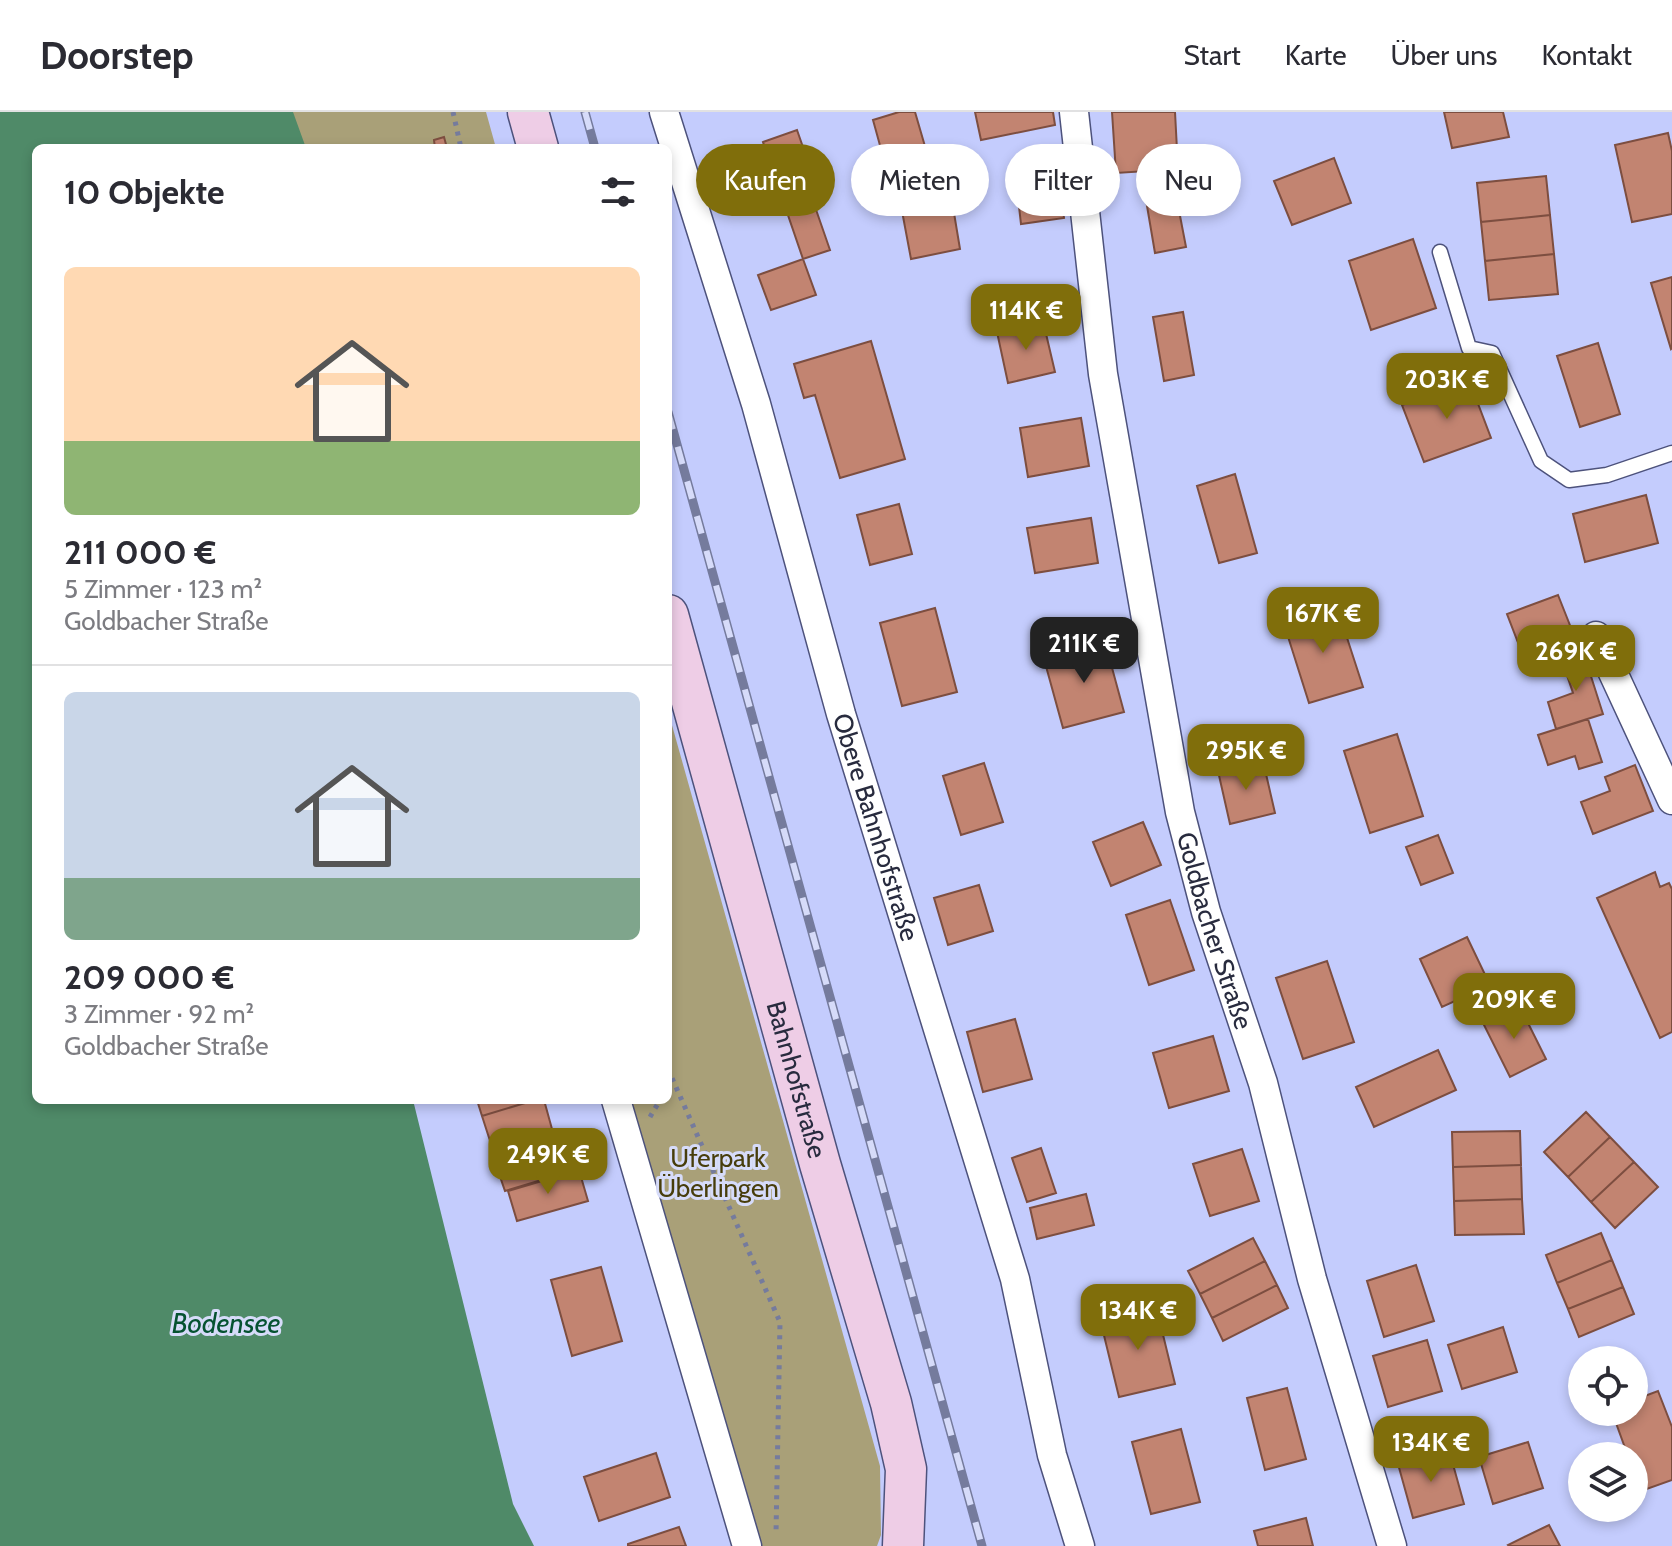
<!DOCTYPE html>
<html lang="de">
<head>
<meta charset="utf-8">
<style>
  body { margin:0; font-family:Cabin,sans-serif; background:#f7f7f7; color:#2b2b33; height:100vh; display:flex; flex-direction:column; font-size:30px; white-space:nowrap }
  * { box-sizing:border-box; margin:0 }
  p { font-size:26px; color:#7c7c81 }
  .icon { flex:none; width:44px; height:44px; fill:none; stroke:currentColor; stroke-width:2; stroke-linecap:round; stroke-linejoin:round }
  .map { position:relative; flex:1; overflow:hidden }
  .panel { position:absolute; left:32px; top:32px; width:640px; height:960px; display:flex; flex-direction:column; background:#fff; border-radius:12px; box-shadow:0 4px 12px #0003 }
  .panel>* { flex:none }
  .guide { position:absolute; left:696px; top:32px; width:760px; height:72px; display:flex; gap:16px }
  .tools { position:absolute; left:1568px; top:1234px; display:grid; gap:16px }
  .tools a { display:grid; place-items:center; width:80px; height:80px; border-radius:50%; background:#fff; box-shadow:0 4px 12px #0003; font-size:40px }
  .price { position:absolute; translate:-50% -68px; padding:0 18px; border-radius:16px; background:#806e0b; color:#fff; font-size:26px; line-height:52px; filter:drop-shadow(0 2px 4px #0008) }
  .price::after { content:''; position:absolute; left:50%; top:48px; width:24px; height:18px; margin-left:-12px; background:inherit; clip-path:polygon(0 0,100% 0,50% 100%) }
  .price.current { background:#222; color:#fff }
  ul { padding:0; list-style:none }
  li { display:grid; align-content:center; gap:16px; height:424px; padding:0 32px }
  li+li { border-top:2px solid #e1e1e2 }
  li span { display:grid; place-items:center; height:248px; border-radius:12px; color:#555 }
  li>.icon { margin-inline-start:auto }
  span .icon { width:144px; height:144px; fill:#fffc; stroke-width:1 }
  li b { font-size:34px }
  h2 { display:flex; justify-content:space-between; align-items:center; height:96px; padding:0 32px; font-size:34px }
  .tag { padding:0 28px; border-radius:36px; background:#fff; box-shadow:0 4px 12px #0003; font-size:28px; line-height:72px }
  .tag.current { background:#806e0b; color:#fff }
  header { display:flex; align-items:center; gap:48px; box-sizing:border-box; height:112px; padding:0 40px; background:#fff; border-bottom:2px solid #e1e1e2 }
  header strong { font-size:38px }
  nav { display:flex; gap:44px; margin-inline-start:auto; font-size:28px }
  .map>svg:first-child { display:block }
  .green { fill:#a9a078 }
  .water { fill:#4f8a68 }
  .building { fill:#c28471; stroke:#7d4e40; stroke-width:2 }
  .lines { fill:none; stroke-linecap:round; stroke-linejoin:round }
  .lane-casing { stroke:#4d527c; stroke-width:17 }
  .street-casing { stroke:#4d527c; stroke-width:31 }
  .secondary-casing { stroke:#4d527c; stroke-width:43 }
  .path { stroke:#757b9d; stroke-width:5; stroke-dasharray:4 6; stroke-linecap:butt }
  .lane { stroke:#fff; stroke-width:14 }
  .street { stroke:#fff; stroke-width:28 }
  .secondary { stroke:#eecde6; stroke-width:40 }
  .rail-casing { stroke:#757b9d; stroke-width:9 }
  .rail { stroke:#d6dbf9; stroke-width:6; stroke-dasharray:18; stroke-linecap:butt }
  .labels { text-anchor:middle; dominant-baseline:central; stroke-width:6; stroke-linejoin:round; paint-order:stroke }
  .street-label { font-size:26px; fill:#282b3e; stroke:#d6dbf9 }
  .park-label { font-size:26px; fill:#473d0b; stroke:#d6dbf9 }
  .water-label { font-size:28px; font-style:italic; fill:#055231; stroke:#d6dbf9 }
</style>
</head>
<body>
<header>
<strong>Doorstep</strong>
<nav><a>Start</a><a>Karte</a><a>Über uns</a><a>Kontakt</a></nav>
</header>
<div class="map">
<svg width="1672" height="1434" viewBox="0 0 1672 1434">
  <rect width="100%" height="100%" fill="#c4ccfd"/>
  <path class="green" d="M291,0h195l10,36h-192z
    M668,599l212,755 1,69 -4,11h-130l-131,-446h52z"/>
  <path class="water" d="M0,0h293l13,36h-270v952h377l100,404 21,42h-534z"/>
  <path class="building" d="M899,0h16l16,55 -42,11 -16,-58z
    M975,0h78l2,13 -74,15z
    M1112,0h63l3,57 -62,4z
    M1444,0h59l6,25 -57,11z
    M797,18l15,43 -8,2 26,75 -27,9 -40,-117z
    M1668,21l4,18v63l-40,8 -17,-77z
    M444,25l3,11h-12l-1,-8z
    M1334,46l17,45 -59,22 -18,-44z
    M1058,63l6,43 -43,6 -5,-44z
    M1546,64l4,39 -69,7 -4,-39z
    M1176,83l10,52 -31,6 -9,-53z
    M952,89l8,48 -49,10 -9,-48z
    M1550,103l4,39 -69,7 -4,-39z
    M1413,127l23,69 -65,22 -22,-69z
    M1554,142l4,40 -69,6 -4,-39z
    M803,147l13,36 -45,15 -13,-35z
    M1672,165v71l-1,1 -20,-66z
    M1183,200l11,63 -30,6 -11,-64z
    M1043,209l12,51 -47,11 -11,-51z
    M871,229l34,118 -65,19 -25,-83 -11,3 -10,-34z
    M1598,231l22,71 -40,13 -23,-71z
    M1469,268l22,58 -67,24 -22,-57z
    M1081,306l8,48 -61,11 -8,-49z
    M1235,362l22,79 -38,10 -22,-77z
    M1646,383l12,48 -73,19 -12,-48z
    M899,392l13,50 -42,11 -13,-50z
    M1091,406l7,45 -63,10 -8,-45z
    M1558,483l15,38 -51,20 -15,-39z
    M1337,495l26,80 -54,16 -25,-79z
    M935,496l22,84 -55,14 -22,-83z
    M1105,530l19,70 -61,16 -19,-69z
    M1582,536l21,66 -47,15 -8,-27 25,-9 -13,-38z
    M1588,607l14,43 -23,7 -4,-13 -27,9 -10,-30z
    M1397,622l26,82 -53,17 -26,-82z
    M1263,649l12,52 -45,11 -12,-53z
    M984,651l19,59 -42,13 -18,-59z
    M1635,653l18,46 -60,23 -12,-32 29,-11 -5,-14z
    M1143,710l18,43 -50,21 -18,-44z
    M1438,723l15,38 -32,12 -15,-38z
    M1655,760l5,15 9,-4 3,6v143l-12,6 -63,-140z
    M979,773l14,46 -45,14 -14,-47z
    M1170,788l24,70 -45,15 -23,-70z
    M1467,825l23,48 -48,22 -22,-48z
    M1327,849l27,81 -51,17 -27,-81z
    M1519,893l27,54 -36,18 -27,-54z
    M1015,907l17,60 -49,13 -16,-60z
    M1213,924l16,55 -60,17 -16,-55z
    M1438,938l18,40 -82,37 -18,-40z
    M477,988h58l-53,16z
    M535,988h9l8,29 -60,18 -10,-31z
    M1586,1000l24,25 -42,40 -24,-25z
    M1520,1019l1,34 -68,2 -1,-35z
    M1610,1025l24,25 -43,40 -23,-25z
    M557,1031l8,30 -60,18 -10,-29z
    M1041,1036l15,45 -29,9 -15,-44z
    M1242,1037l17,52 -49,15 -17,-52z
    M1634,1050l24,25 -43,41 -24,-26z
    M1521,1053l1,34 -68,2 -1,-34z
    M579,1058l9,31 -71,20 -9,-30z
    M1086,1082l8,31 -57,14 -7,-31z
    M1522,1087l2,35 -69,1 -1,-34z
    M1601,1121l11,27 -55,23 -11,-28z
    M1253,1126l12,23 -65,33 -12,-23z
    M1612,1148l11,27 -55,22 -11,-26z
    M1265,1149l12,24 -65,33 -12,-24z
    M1416,1153l18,56 -50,16 -17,-56z
    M601,1155l21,74 -50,15 -21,-76z
    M1277,1173l11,23 -65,33 -11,-23z
    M1623,1175l11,27 -55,23 -11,-28z
    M1156,1194l19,78 -56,13 -19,-78z
    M1503,1215l14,45 -55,17 -14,-44z
    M1427,1228l15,51 -54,16 -15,-51z
    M1287,1276l19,71 -41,11 -18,-72z
    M1658,1279l14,36v53l-31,11 -7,-18v-17h-6l-16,-44h22v-12z
    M1181,1317l19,73 -49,12 -19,-72z
    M1528,1330l15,46 -50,16 -14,-47z
    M1449,1338l15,54 -51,14 -15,-54z
    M656,1341l14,44 -71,24 -15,-44z
    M1306,1406l7,28h-55l-4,-15z
    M1549,1413l11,21h-51l-1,-1z
    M679,1415l7,19h-58v-2z"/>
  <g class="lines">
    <defs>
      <path id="lane" d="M1440,140l29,96 23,5 49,108 28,19 38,-5 65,-22"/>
      <g id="street">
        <path id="s1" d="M664,0l92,292 85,310 174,565 37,176 28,91"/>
        <path id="s2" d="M1074,0l29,262 77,438 26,100 57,171 49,196 80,267"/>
        <path d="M1596,524l76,164"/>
        <path d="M616,988l131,446"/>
      </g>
      <g id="secondary">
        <path d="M528,0l10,36"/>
        <path id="s3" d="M668,503l152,549 71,239 15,66 -3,77"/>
      </g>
    </defs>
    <use href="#lane" class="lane-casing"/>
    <use href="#street" class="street-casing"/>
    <use href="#secondary" class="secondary-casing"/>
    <path class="path" d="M453,0l8,36
      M668,957l112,253 -4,211
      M650,1005l10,-17"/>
    <use href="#lane" class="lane"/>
    <use href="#street" class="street"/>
    <use href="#secondary" class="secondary"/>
    <defs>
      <path id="rail" d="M585,0l10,36
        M668,300l314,1134"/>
    </defs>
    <use href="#rail" class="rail-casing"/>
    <use href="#rail" class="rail"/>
  </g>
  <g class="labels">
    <g class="street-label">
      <text stroke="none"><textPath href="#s1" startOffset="746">Obere Bahnhofstraße</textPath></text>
      <text stroke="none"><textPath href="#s2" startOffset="832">Goldbacher Straße</textPath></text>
      <text stroke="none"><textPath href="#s3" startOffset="482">Bahnhofstraße</textPath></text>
    </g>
    <g class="park-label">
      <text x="718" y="1046">Uferpark<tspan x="718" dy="30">Überlingen</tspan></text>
    </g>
    <g class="water-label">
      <text x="226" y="1211">Bodensee</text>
    </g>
  </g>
</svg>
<div class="tools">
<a><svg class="icon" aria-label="locate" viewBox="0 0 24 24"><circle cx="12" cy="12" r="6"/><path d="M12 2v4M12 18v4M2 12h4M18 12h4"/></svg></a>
<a><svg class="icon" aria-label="layers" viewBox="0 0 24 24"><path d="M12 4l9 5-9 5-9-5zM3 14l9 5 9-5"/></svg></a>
</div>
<b class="price" style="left:1026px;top:240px">114K €</b>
<b class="price" style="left:1447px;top:309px">203K €</b>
<b class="price" style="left:1323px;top:543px">167K €</b>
<b class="price current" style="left:1084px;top:573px">211K €</b>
<b class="price" style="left:1576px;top:581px">269K €</b>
<b class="price" style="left:1246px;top:680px">295K €</b>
<b class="price" style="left:1514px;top:929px">209K €</b>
<b class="price" style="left:548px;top:1084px">249K €</b>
<b class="price" style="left:1138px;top:1240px">134K €</b>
<b class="price" style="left:1431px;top:1372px">134K €</b>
<div class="guide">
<a class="tag current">Kaufen</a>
<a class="tag">Mieten</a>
<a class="tag">Filter</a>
<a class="tag">Neu</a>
</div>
<section class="panel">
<h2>10 Objekte<svg class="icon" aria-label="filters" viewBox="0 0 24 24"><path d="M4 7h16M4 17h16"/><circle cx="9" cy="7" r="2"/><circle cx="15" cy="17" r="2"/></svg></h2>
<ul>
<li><span style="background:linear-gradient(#ffd9b3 70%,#8fb573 0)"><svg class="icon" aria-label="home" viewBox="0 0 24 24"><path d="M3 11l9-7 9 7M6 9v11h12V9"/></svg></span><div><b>211 000 €</b><p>5 Zimmer · 123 m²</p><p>Goldbacher Straße</p></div></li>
<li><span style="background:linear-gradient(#c9d6e8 75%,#7fa58c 0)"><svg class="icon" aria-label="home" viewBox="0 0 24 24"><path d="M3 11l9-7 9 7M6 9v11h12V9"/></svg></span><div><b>209 000 €</b><p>3 Zimmer · 92 m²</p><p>Goldbacher Straße</p></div></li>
</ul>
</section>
</div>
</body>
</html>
